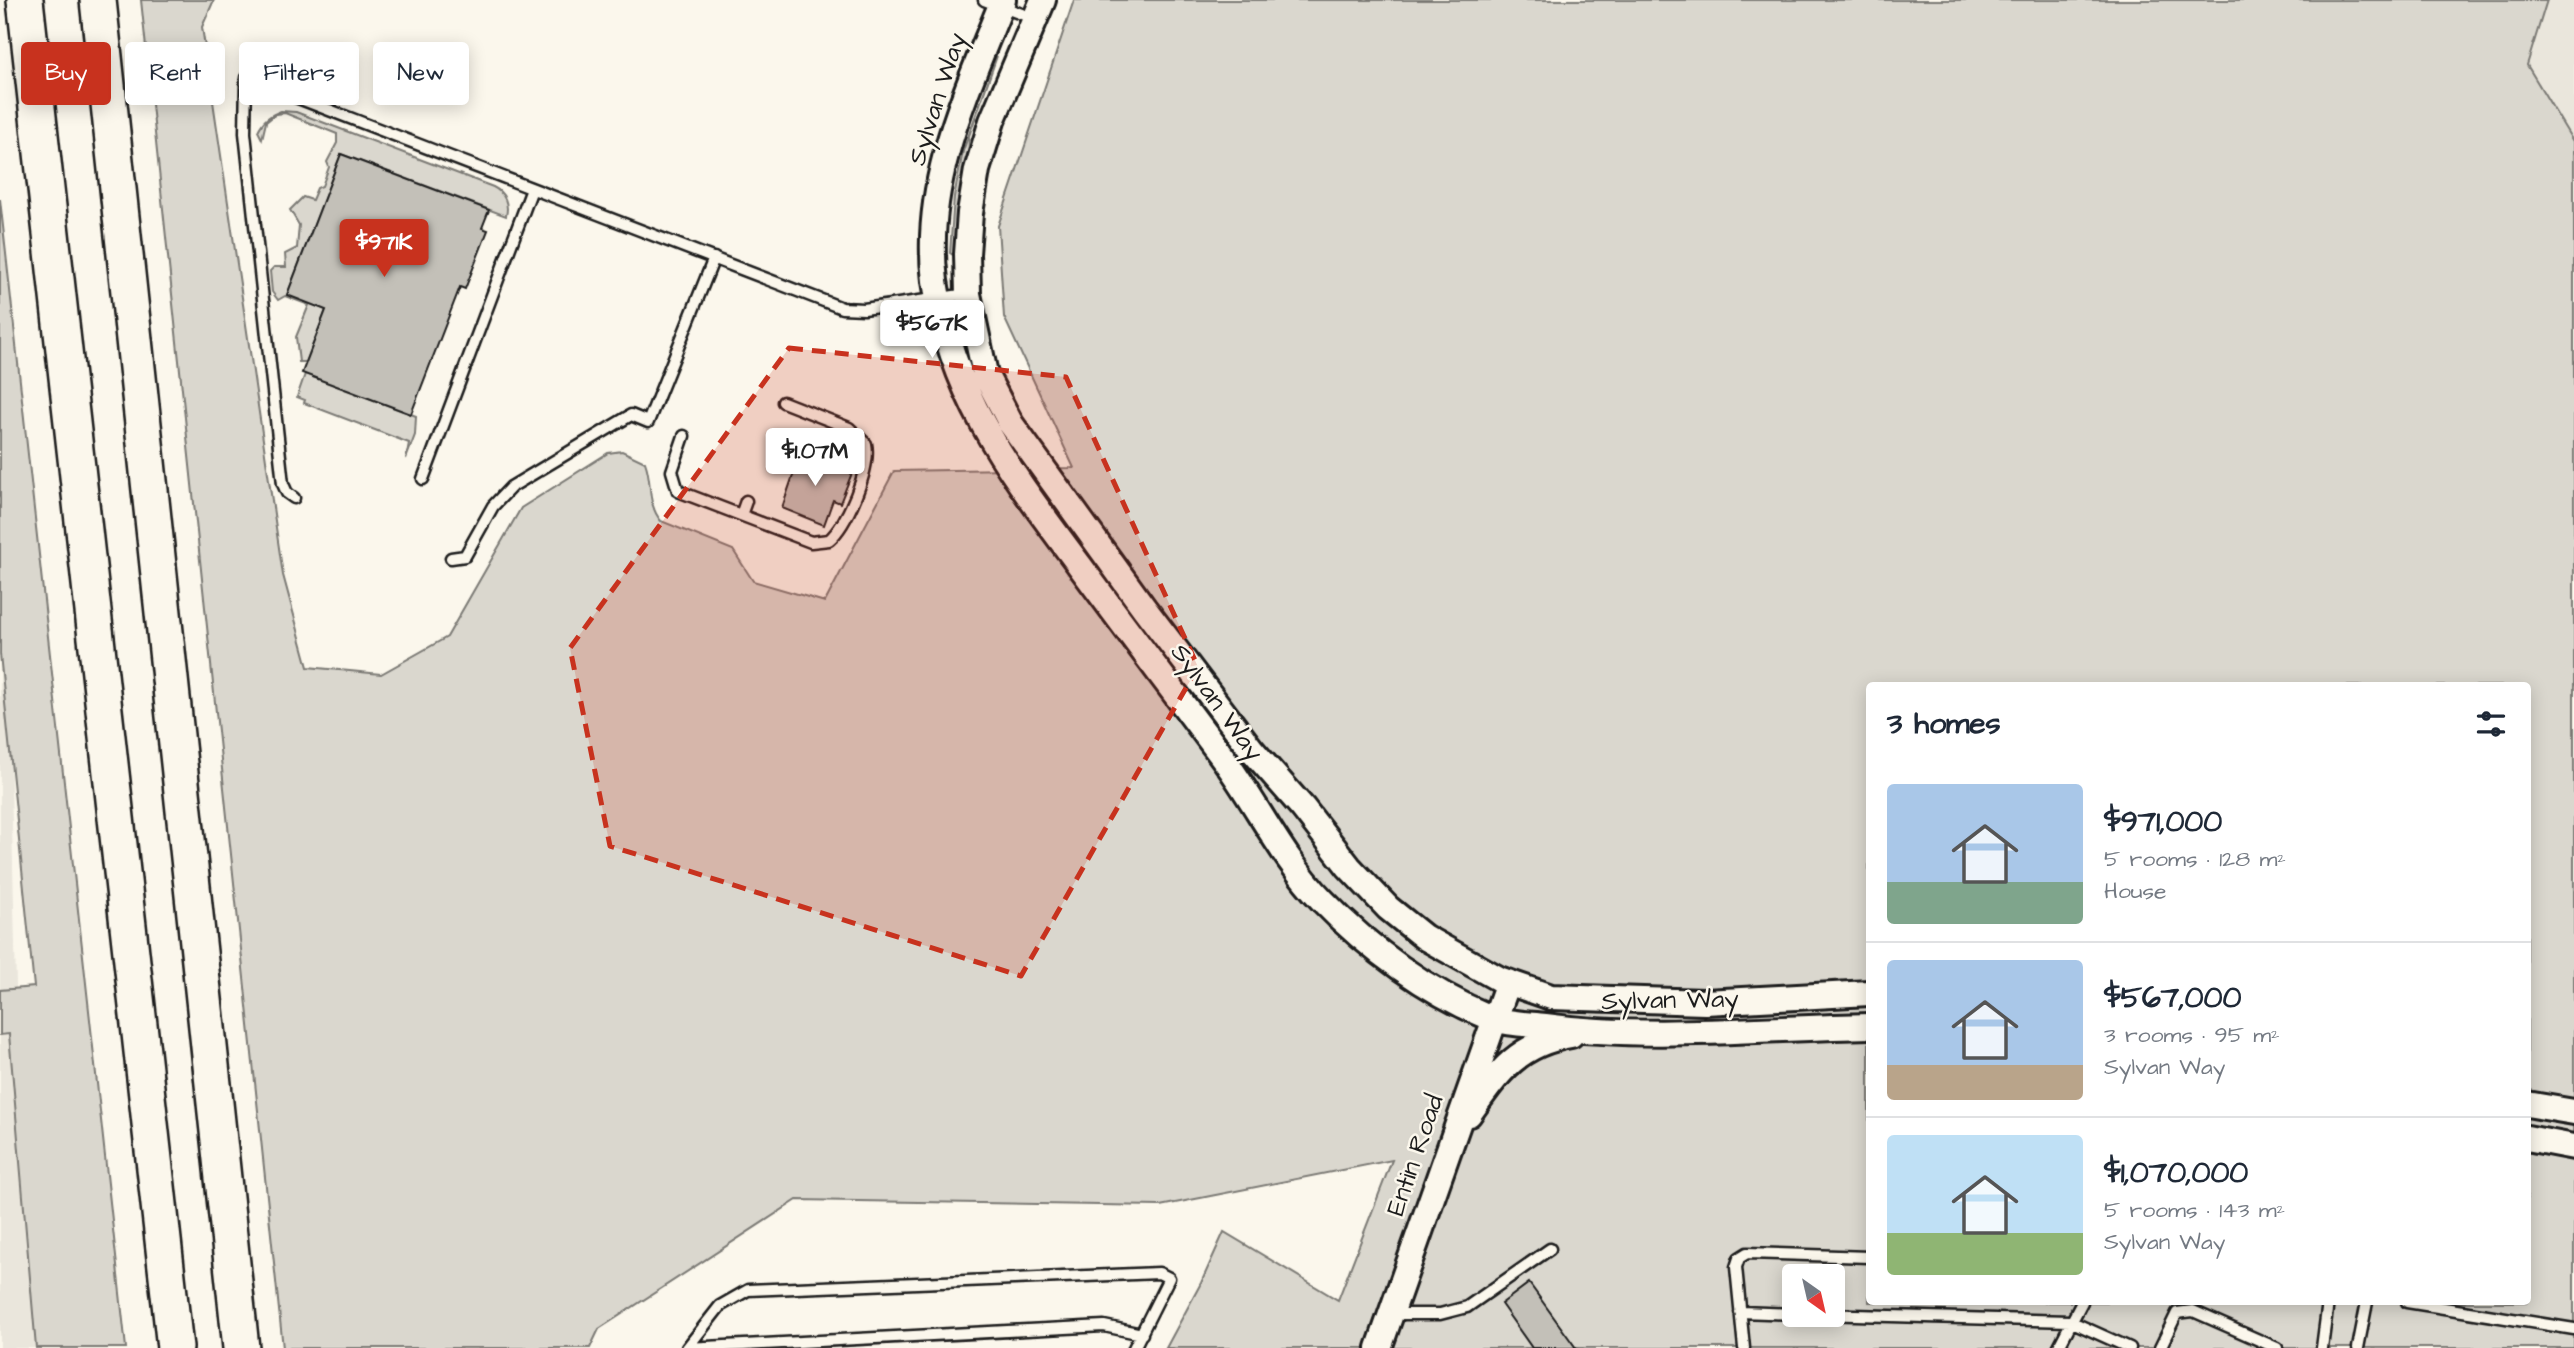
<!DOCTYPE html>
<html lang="en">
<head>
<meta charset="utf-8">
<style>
  body { margin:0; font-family:"Architects Daughter",sans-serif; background:#f6f6f7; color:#1f2937; height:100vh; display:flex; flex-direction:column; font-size:26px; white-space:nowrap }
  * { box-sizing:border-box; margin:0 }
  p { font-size:23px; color:#747a83 }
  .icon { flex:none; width:38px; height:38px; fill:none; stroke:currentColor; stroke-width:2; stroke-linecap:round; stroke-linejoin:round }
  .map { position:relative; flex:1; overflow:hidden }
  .side { position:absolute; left:1866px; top:682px; width:665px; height:623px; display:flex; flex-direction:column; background:#fff; border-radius:7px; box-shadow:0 4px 18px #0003 }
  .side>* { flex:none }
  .banner { position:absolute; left:21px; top:42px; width:665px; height:63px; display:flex; gap:14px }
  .needle { width:46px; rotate:146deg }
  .controls { position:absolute; left:1782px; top:1264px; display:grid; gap:14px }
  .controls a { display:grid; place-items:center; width:63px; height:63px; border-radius:7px; background:#fff; box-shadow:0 4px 18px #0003; font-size:35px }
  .price { position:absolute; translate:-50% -60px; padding:0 16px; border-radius:7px; background:#fff; color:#222; font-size:23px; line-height:46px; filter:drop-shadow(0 2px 4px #0008) }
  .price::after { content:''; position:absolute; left:50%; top:42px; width:21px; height:16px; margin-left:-10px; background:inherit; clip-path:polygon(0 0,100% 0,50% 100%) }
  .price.current { background:#c8321e; color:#fff }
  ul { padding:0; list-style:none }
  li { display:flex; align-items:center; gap:21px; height:175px; padding:0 21px }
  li+li { border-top:2px solid #e0e1e3 }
  li span { display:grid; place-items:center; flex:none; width:196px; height:140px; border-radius:7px; color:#555 }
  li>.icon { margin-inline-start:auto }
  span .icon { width:84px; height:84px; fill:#fffc; stroke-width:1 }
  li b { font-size:30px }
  h2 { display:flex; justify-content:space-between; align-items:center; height:84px; padding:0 21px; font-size:30px }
  .pill { padding:0 24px; border-radius:7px; background:#fff; box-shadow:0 4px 18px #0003; font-size:24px; line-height:63px }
  .pill.current { background:#c8321e; color:#fff }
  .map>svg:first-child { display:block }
  .built { fill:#eae6dc }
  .green { fill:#dad7ce; stroke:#7b7a75; stroke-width:2; fill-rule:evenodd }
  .building { fill:#c3c0b8; stroke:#1c1c1c; stroke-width:2 }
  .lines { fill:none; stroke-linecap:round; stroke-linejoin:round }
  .service-casing { stroke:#1c1c1c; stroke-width:15 }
  .tertiary-casing { stroke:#1c1c1c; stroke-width:30 }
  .motorway-casing { stroke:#1c1c1c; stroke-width:40 }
  .service { stroke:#fbf7ec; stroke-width:10 }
  .tertiary { stroke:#fbf7ec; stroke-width:24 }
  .motorway { stroke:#fbf7ec; stroke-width:35 }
  .marked { fill:#c8321e; fill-opacity:0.2; stroke:#c8321e; stroke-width:5; stroke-dasharray:14 9; stroke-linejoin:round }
  .labels { text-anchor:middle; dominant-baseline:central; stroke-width:5; stroke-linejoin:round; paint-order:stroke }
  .street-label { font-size:26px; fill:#1c1c1c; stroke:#fbf7ec }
</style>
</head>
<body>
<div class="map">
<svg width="2574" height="1348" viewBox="0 0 2574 1348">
  <rect width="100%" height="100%" fill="#fbf7ec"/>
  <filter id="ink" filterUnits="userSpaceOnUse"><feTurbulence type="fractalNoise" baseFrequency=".0143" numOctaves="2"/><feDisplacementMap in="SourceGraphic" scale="14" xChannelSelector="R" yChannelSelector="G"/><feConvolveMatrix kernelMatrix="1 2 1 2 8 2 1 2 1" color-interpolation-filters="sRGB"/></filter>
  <g filter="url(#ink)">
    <path class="built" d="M2547,0h27v143l-47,-78z
      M0,655l10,89 7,282 21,322h-38z"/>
    <path class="green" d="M141,0h73l-12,27 81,548 25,92 73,7 66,-37 74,-129 87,-55 14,-2 23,11c8,21 1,41 16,59l72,29 20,31 72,21 69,-131 180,-3 -70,-151 -6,-91 76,-226h1473l-20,65 47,78v1205h-1408l35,-65 23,-51 114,68 54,-140 -232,46 -363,-6 -198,129 -9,19h-307zM1869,686h658v616h-658zM1794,1276h38v38h-38z
      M997,56l-28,80 -1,43 -11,72 -4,4 -3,-2 4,-56 9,-46z
      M281,111l15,1 197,75c12,6 16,17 13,29l-165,-62 -54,141 39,15 -20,52h-7l-3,-25 13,-32 -24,-9 -7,4 -6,-8 -2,-21 4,-4h12l-1,-13 12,-6 2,-23 -9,-15 13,-13 9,3 5,-12 5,-2 7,-19 -2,-5 10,-19v-9l-52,-21 -9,1 -10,8 -4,17 -4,-8c5,-11 12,-16 23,-20z
      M0,199l126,1149h-90l-27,-314 -9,1v-45l34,-3 -34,-333z
      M305,374l111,42 -1,19 -9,24 3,-16 -105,-40 1,-3 -8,-3z"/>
    <path class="building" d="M341,154l148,56 -7,18 6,2 -23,59 -5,-2 -49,127 -109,-41 24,-63 -39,-15z
      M801,452l51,21 -12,30 -7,-3 -9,25 -42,-17z
      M1529,1283l47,65h-44l-31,-44z"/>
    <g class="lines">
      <defs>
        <path id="service" d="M984,0l51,19
          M684,436l-12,35 6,20 133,51 18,-2c18,-15 42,-72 37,-96l-17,-16 -66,-26
          M423,479l109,-290
          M294,498l-7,-5 -4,-9 -38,-351 1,-55 596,230 22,1 104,-15
          M741,515l5,-14
          M451,558l14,-2 28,-50 18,-19 120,-72 17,7 66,-164
          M2407,1302l167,27
          M1740,1312l54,2
          M1392,1314h48l27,-7 83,-58
          M1819,1314l251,7 60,27
          M687,1348l33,-42 28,-16 411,-17 10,5 -35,70
          M687,1348l417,-22 38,8
          M1744,1348l-8,-81 3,-9 8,-5 122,4
          M2058,1348l24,-46
          M2160,1348l17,-35 16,-2 84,37
          M2322,1348l6,-46
          M2358,1348l9,-46"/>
        <path id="tertiary" d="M1003,0c-35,88 -81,183 -68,281 17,118 77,193 145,285 47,64 94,126 141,189 35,47 61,104 102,146 46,48 105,91 166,116 16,7 38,7 56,9 103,14 220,2 324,0
          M1043,0l-51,121 -15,49 -7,43 -3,41 1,40 17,80 26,50 133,184 108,142 51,58 46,59 39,41 36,29 75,42 52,18 154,5 164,-9
          M2527,1104l47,8
          M1469,1114c29,-41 48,-70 102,-79
          M2527,1138l47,9
          M1379,1348l129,-366"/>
        <path id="motorway" d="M25,0l150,1348
          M98,0l143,1348"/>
      </defs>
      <use href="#service" class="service-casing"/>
      <use href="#tertiary" class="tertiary-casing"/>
      <use href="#motorway" class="motorway-casing"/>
      <use href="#service" class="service"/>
      <use href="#tertiary" class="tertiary"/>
      <use href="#motorway" class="motorway"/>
    </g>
  </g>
  <path class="marked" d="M789,348l277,29 132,290 -177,309 -411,-130 -40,-198z"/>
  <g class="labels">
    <g class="street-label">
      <text transform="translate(937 99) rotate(-72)">Sylvan Way</text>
      <text transform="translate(1217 702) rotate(54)">Sylvan Way</text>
      <text transform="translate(1670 1000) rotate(-1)">Sylvan Way</text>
      <text transform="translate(1415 1155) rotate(-71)">Entin Road</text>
    </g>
  </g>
</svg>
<div class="controls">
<a><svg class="needle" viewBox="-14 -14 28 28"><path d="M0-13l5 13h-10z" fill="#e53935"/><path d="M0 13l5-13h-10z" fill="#747a83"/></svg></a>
</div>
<b class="price current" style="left:384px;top:279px">$971K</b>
<b class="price" style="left:932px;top:360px">$567K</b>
<b class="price" style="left:815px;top:488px">$1.07M</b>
<div class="banner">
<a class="pill current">Buy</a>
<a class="pill">Rent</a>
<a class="pill">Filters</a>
<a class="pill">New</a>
</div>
<section class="side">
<h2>3 homes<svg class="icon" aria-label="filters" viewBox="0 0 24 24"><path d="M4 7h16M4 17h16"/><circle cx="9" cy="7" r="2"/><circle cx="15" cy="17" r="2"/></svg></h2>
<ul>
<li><span style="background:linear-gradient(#a9c7e8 70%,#7fa58c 0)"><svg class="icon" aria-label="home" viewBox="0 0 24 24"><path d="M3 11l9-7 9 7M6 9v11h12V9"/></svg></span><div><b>$971,000</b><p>5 rooms · 128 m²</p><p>House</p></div></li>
<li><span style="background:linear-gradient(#a9c7e8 75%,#b9a48a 0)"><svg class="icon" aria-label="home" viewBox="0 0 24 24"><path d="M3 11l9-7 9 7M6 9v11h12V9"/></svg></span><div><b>$567,000</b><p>3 rooms · 95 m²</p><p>Sylvan Way</p></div></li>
<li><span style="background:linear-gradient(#bfe0f5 70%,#8fb573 0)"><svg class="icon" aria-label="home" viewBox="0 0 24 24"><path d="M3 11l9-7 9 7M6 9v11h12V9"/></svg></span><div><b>$1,070,000</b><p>5 rooms · 143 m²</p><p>Sylvan Way</p></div></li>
</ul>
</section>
</div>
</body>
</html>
